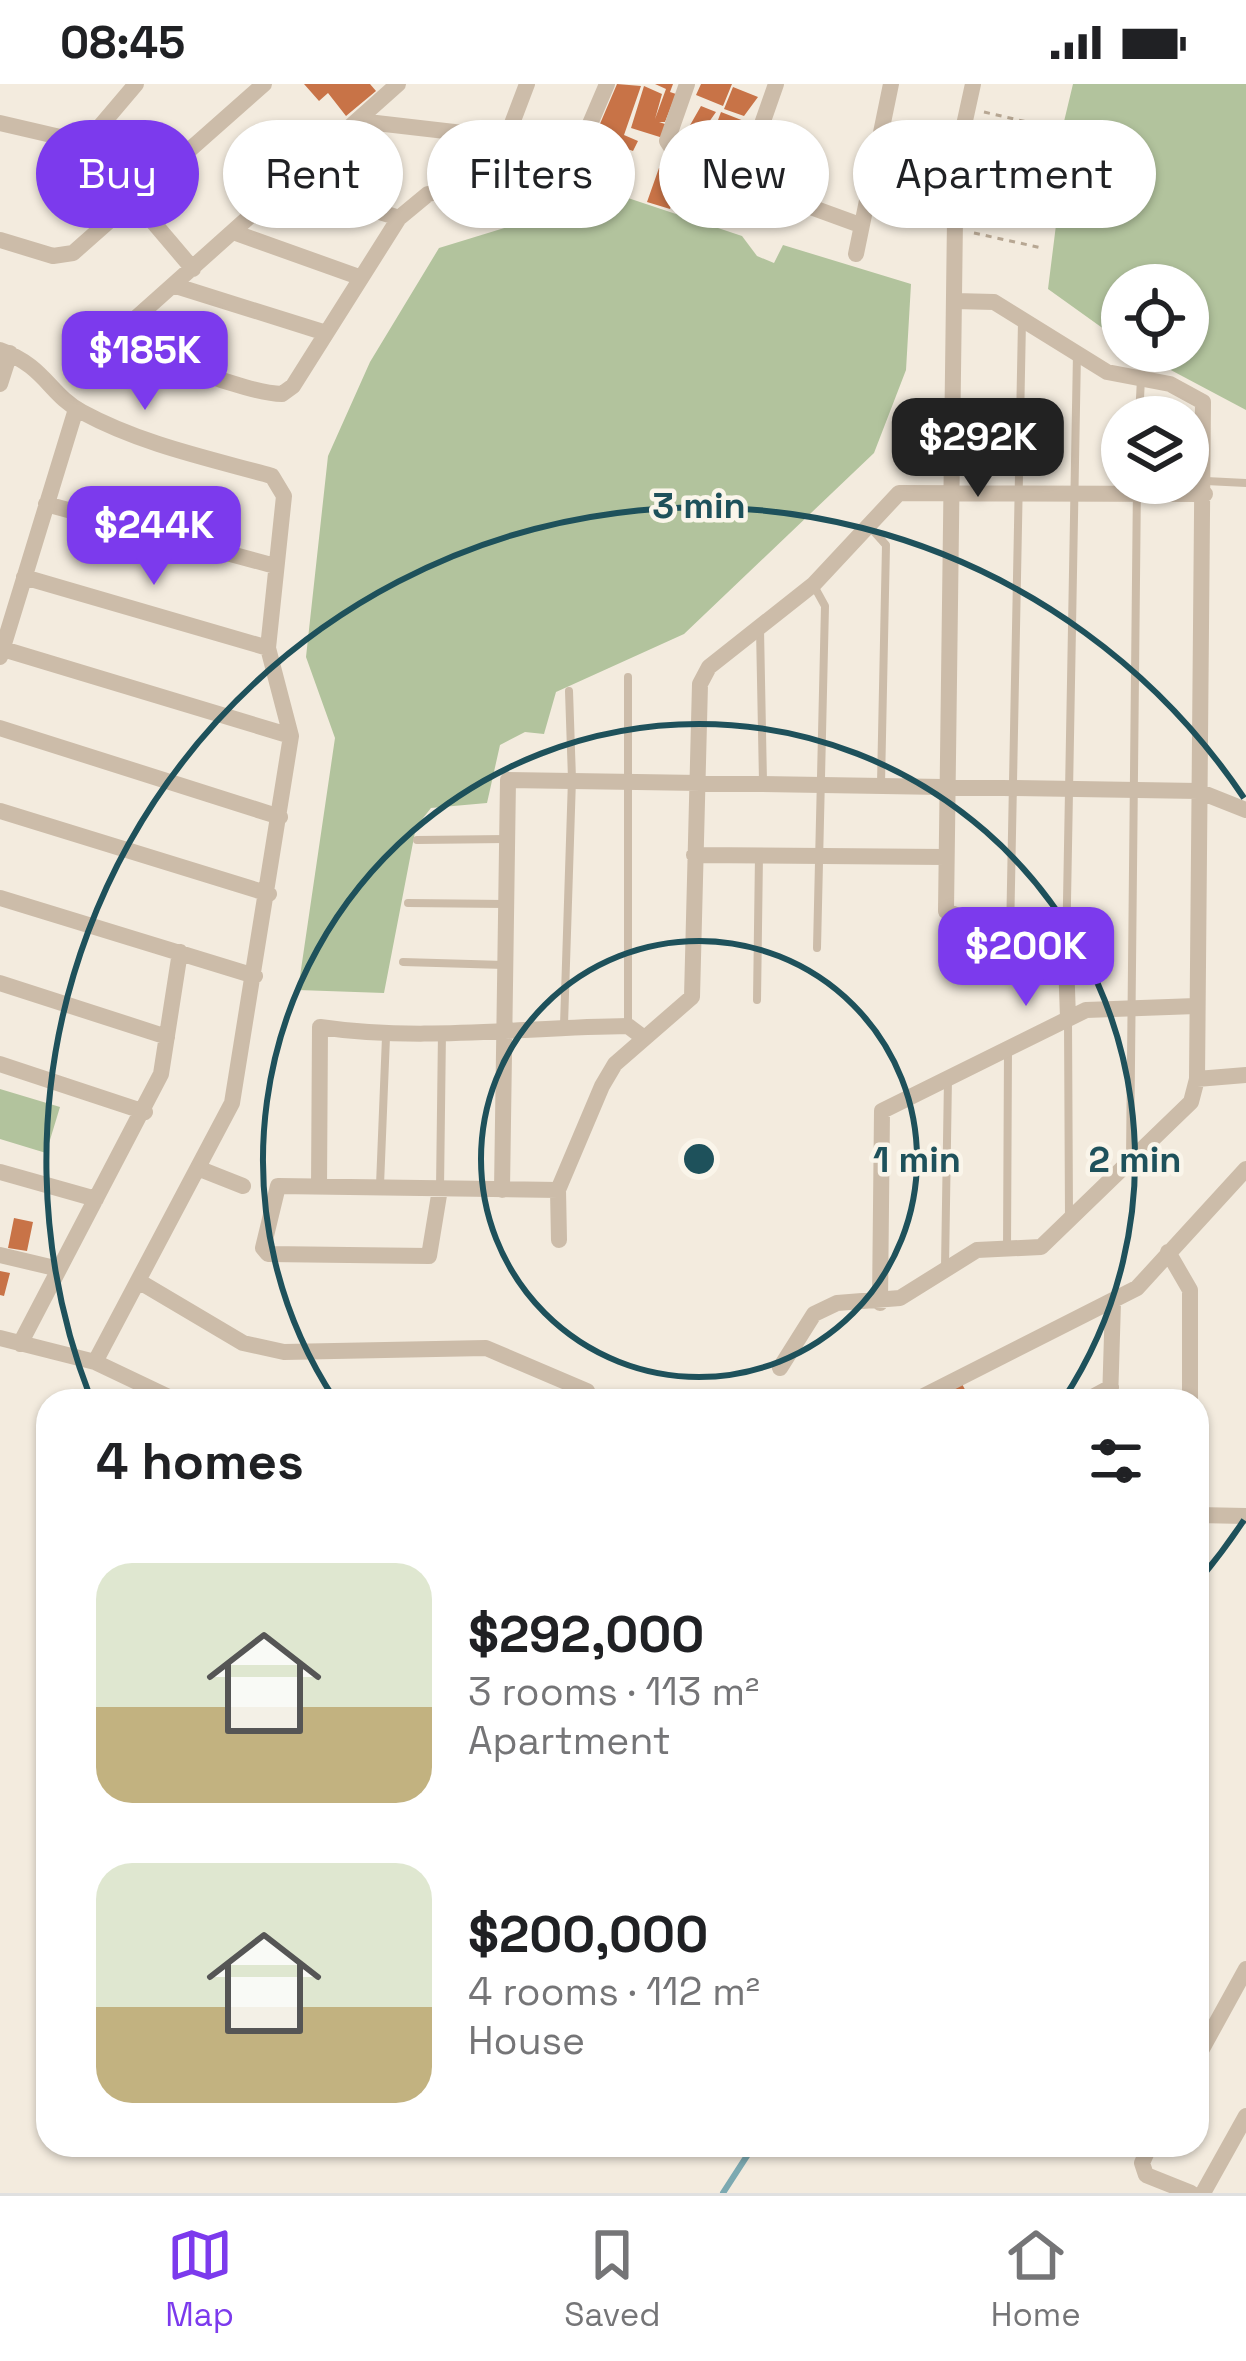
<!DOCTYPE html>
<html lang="en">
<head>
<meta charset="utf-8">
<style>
  body { margin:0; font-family:"Space Grotesk",sans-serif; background:#f2f2f2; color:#202124; height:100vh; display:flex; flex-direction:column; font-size:45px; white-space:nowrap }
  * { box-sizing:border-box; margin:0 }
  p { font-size:39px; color:#757577 }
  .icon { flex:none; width:66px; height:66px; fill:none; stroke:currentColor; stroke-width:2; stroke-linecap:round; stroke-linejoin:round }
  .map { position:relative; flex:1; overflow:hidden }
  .side { position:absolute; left:36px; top:1305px; width:1173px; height:768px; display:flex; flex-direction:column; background:#fff; border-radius:36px; box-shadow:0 3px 9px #0004 }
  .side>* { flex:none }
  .top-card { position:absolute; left:36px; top:36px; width:1176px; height:108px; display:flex; gap:24px }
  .fabs { position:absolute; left:1101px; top:180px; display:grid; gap:24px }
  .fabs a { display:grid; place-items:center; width:108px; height:108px; border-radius:50%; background:#fff; box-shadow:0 3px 9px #0004; font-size:60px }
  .price { position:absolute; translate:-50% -102px; padding:0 27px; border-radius:24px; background:#7c3aed; color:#fff; font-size:39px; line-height:78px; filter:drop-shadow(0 3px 6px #0008) }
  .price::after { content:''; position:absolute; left:50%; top:72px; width:36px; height:27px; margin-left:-18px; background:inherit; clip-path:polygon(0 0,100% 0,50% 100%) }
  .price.active { background:#222; color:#fff }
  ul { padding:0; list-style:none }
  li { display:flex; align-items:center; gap:36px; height:300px; padding:0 60px }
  li span { display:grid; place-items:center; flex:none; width:336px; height:240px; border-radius:36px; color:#555 }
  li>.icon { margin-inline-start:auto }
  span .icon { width:144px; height:144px; fill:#fffc; stroke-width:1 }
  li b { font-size:51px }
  h2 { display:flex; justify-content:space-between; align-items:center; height:144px; padding:0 60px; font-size:51px }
  .tag { padding:0 42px; border-radius:54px; background:#fff; box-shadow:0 3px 9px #0004; font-size:42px; line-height:108px }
  .tag.active { background:#7c3aed; color:#fff }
  .status { display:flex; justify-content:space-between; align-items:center; height:84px; padding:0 60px; background:#fff; direction:ltr }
  .status svg { height:33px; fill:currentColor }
  .tab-bar { display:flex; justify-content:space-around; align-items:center; height:168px; border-top:3px solid #e0e0e0; background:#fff; font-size:33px; color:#757577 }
  .tab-bar a { display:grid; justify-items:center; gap:6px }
  .tab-bar .active { color:#7c3aed }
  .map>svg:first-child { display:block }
  .green { fill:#b2c39d }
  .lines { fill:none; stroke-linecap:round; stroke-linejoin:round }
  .stream { stroke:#7ca9b1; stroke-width:6 }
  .building { fill:#c87347 }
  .path { stroke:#b7a793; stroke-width:3; stroke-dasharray:6 6; stroke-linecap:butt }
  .service { stroke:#ccbca9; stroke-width:8 }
  .minor { stroke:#ccbca9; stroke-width:16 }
  .ring { fill:none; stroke:#1e515b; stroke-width:6 }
  .centre { fill:#1e515b; stroke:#faf5ea; stroke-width:6 }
  .ring-label { font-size:36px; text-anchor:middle; font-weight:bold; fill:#1e515b; stroke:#faf5ea; stroke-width:9; stroke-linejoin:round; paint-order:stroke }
</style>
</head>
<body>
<div class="status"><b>08:45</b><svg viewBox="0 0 49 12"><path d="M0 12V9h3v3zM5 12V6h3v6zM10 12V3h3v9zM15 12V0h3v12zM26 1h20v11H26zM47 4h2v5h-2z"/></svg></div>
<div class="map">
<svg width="1246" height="2109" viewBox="0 0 1246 2109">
  <rect width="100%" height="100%" fill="#f3ebde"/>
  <path class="green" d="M1073,0h173v326l-111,-59h53v-66h-66v57l-74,-53 13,-104 -6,-26z
    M616,110l126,42 15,20 17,7 9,-18 128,39 -5,86 -32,83 -190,181 -128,58 -12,42 -19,-2 -25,13 -13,58 -56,5 -15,19 -32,166 -86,-3 37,-252 -29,-81 22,-201 42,-94 69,-114z
    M0,1005l60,18 -14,46 -46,-14z"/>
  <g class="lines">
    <path class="stream" d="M723,2109l31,-48"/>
  </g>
  <path class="building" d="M304,0h66l6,7 -30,25 -18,-23 -9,8z
    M617,0l24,2 -17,49 14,6 -5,10 -8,-3 -5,13 -6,-2 -7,17 -25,-10z
    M655,0h18l-3,8 6,2 -11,28h-6l9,3 -5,13 -32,-10 13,-42 18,8 -7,25 11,-30z
    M701,0h31l-9,22 -27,-11z
    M733,3l25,10 -14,19 -20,-7z
    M701,22l15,6 -14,20 -13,-5z
    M721,28l23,9 -9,24 -23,-9z
    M686,44l21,8 -7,19 -21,-8z
    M581,84l27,12 -7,19 -23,-13z
    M659,84l23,7 -12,34 -23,-7z
    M14,1134l19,4 -6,29 -19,-3z
    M0,1187l10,2 -6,23 -4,-1z
    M961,1298l10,19h-46z"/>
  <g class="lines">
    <path class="path" d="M984,28l69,16
      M973,90l75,14
      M974,149l68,15"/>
    <path class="service" d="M1139,333l2,-38
      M1206,397l40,2
      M869,442l17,19 -5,239
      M814,502l11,20 -8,342
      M760,545l3,153
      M417,756l89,-1
      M408,819l97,1
      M1010,852l12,-615
      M1066,872l11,-603
      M403,878l101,3
      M757,916l2,-145
      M1068,938l1,195
      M628,940v-347
      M564,941l8,-246 -3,-88
      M1130,1075l7,-676
      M380,1101l6,-148
      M440,1105l2,-158
      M1007,1166l1,-201
      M945,1183l3,-189"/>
    <path class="minor" d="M398,0l-271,242c17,31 120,67 155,68l11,-8 106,-168 29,-24 144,-28 35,-82
      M687,0l-20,57 12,18 181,66
      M973,0l-14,64 -4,71 -9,692 120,49 2,58
      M359,37l147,17
      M0,39l86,20 107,126
      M86,59l50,-59
      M742,97l34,-97
      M288,99l111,35
      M489,100l38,-100
      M233,148l126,45
      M0,156l53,16 20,-3 191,-169
      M856,170l35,-170
      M176,202l150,47
      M0,266c45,16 49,44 82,62 59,32 125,46 190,64l12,20 -16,152 23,88 -59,367 -137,259
      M0,300l10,-31
      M46,420l229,62
      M24,493l244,71
      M3,565l288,87
      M0,573l76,-248
      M0,644l280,89
      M0,727l269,83
      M694,771l252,2
      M0,814l255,78
      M0,899l167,54
      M0,980l145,48
      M1197,995l49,-4
      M200,1085l43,17
      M0,1088l96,27
      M319,1103l1,-160c100,15 206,0 308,-1l16,12
      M440,1105l-11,67 -161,-2 -5,-6 15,-62 280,4
      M502,1106l6,-410 690,11 48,19
      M559,1156l-1,-50 44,-104 13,-22 77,-67 8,-313 9,-17 105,-83 85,-91 306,1
      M1168,1168l22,38v111
      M0,1171l59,14
      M140,1198l103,61 41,9 202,-4 101,43v10
      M880,1219l2,-192 204,-101 110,-4
      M0,1254l95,24 82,39
      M20,1260l141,-270 19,-122
      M780,1284l34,-54 23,-11 63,-5 77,-48 64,-3 150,-145 6,-23 6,-677 -33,-18 -63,-12 -113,-70 -39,-1
      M914,1317l223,-113 109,-119
      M1085,1317l26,-14
      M1110,1317l3,-99
      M1197,1431l49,1
      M1197,1974l49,-89
      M1150,2061l-8,18 4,12 45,18
      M1203,2109l43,-77"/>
  </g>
  <g class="ring">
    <circle cx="699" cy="1075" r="218"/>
    <path d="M335 1316A436 436 0 1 1 1063 1316"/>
    <path d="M1244 1436A654 654 0 0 1 1200 1495M91 1315A654 654 0 0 1 1244 714"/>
  </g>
  <circle cx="699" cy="1075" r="18" class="centre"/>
  <g class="ring-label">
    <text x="699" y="434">3 min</text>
    <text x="917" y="1088">1 min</text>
    <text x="1135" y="1088">2 min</text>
  </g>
</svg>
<div class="fabs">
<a><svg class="icon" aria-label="locate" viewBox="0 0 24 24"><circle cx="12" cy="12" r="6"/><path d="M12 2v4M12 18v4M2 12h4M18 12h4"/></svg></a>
<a><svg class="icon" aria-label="layers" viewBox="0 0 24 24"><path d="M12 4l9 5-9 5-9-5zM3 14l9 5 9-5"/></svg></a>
</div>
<b class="price" style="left:145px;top:329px">$185K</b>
<b class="price active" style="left:978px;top:416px">$292K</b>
<b class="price" style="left:154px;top:504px">$244K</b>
<b class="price" style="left:1026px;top:925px">$200K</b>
<div class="top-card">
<a class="tag active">Buy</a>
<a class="tag">Rent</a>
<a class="tag">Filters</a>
<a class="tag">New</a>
<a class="tag">Apartment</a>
</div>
<section class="side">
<h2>4 homes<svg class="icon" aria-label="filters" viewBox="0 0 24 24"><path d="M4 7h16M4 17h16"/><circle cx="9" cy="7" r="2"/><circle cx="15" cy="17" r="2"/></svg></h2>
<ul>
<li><span style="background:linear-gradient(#dfe7d0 60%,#c2b280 0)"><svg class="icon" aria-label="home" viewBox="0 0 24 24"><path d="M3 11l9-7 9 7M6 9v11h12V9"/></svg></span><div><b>$292,000</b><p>3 rooms · 113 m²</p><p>Apartment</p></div></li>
<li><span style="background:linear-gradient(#dfe7d0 60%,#c2b280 0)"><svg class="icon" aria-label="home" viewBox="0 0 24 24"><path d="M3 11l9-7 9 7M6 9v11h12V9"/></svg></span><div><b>$200,000</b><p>4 rooms · 112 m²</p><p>House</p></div></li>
</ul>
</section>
</div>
<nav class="tab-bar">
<a class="active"><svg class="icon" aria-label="map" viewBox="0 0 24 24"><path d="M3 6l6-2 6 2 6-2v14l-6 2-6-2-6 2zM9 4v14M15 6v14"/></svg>Map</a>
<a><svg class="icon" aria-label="saved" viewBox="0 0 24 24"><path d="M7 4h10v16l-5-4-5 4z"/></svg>Saved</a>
<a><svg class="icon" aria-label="home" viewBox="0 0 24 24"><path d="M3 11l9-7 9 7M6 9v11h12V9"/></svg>Home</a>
</nav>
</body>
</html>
